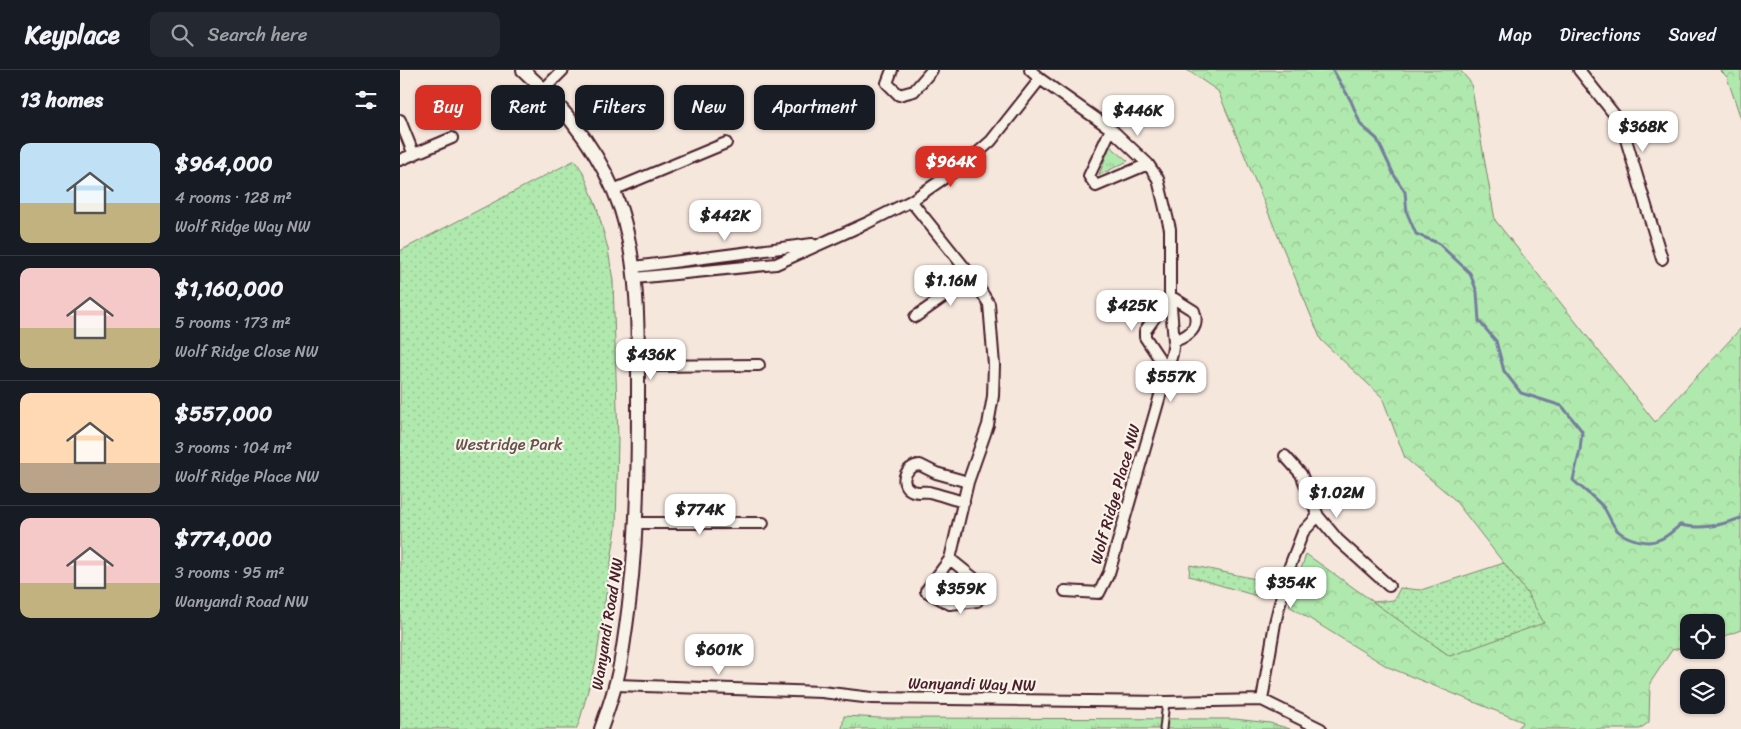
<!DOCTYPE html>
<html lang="en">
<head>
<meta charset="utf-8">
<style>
  body { margin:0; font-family:Sriracha,sans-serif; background:#242831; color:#f1f3f6; height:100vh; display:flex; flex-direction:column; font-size:19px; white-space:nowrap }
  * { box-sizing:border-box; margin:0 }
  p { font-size:16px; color:#9ea1a6 }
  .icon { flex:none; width:28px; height:28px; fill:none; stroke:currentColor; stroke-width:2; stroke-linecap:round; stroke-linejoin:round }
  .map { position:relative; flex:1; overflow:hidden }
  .drawer { display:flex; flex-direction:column; background:#171b24; width:400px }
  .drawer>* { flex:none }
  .guide { position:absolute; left:15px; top:15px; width:475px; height:45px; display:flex; gap:10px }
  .fabs { position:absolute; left:1280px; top:544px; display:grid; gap:10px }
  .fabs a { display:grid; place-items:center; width:45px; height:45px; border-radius:10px; background:#171b24; box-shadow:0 1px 4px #0004; font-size:25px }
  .price { position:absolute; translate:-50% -42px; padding:0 11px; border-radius:10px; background:#fff; color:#222; font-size:16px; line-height:32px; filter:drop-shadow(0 1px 2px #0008) }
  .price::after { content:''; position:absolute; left:50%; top:30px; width:15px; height:11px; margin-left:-8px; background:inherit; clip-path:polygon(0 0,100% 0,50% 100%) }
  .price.current { background:#d93025; color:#fff }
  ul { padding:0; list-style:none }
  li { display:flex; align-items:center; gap:15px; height:125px; padding:0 20px }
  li+li { border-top:1px solid #363941 }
  li span { display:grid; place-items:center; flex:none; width:140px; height:100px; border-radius:10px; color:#555 }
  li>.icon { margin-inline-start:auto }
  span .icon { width:60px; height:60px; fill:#fffc; stroke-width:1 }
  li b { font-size:21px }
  h2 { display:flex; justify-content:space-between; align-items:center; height:60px; padding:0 20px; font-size:21px }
  .pill { padding:0 18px; border-radius:10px; background:#171b24; box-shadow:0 1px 4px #0004; font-size:18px; line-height:45px }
  .pill.current { background:#d93025; color:#fff }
  header { display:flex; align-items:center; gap:30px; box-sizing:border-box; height:70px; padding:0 25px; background:#171b24; border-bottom:1px solid #363941 }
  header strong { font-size:24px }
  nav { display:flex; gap:28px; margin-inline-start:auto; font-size:18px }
  .search { width:350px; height:45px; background:#242831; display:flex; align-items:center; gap:12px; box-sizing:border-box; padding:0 18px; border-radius:10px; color:#9ea1a6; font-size:19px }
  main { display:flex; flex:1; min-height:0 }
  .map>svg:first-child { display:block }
  .grass { fill:url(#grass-tufts); stroke:#7d846c }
  .forest { fill:url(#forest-crowns); stroke:#7d846c }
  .park { fill:url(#park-dots); stroke:#7d846c }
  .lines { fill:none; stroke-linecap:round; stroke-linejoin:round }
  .stream { stroke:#757e9e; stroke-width:3 }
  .service-casing { stroke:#4a1f2b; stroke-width:9 }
  .minor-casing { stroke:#4a1f2b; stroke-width:14 }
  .tertiary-casing { stroke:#4a1f2b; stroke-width:16 }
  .service { stroke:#f7f3e8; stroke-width:5 }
  .minor { stroke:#f7f3e8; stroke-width:10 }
  .tertiary { stroke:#f7f3e8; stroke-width:12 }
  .labels { text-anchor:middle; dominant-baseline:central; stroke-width:4.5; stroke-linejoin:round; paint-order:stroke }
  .park-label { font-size:16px; fill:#64524c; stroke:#f7f3e8 }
  .street-label { font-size:16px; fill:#4a1f2b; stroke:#f7f3e8 }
</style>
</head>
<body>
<header>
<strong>Keyplace</strong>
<div class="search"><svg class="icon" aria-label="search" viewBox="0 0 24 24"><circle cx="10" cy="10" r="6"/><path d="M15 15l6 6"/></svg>Search here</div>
<nav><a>Map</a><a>Directions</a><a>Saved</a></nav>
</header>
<main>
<section class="drawer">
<h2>13 homes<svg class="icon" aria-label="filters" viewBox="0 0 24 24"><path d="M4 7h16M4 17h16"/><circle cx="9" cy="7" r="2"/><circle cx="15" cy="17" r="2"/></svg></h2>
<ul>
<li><span style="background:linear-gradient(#bfe0f5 60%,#c2b280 0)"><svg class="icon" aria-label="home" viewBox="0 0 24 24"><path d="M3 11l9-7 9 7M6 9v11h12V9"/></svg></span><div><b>$964,000</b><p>4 rooms · 128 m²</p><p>Wolf Ridge Way NW</p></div></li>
<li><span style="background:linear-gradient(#f6c9c9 60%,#c2b280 0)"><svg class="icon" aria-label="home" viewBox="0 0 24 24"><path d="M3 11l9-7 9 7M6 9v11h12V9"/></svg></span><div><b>$1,160,000</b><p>5 rooms · 173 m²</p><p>Wolf Ridge Close NW</p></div></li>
<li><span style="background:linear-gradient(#ffd9b3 70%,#b9a48a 0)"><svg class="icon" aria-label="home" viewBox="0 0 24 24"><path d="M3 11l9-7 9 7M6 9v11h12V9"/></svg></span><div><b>$557,000</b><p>3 rooms · 104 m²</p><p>Wolf Ridge Place NW</p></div></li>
<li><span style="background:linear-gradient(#f6c9c9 65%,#c2b280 0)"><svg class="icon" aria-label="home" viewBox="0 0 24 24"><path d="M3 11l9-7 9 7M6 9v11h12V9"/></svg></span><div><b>$774,000</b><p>3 rooms · 95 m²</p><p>Wanyandi Road NW</p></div></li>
</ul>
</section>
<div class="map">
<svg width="1341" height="659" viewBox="0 0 1341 659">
  <defs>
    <pattern id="grass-tufts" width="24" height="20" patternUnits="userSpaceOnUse" patternTransform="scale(1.25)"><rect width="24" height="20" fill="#b0e9ad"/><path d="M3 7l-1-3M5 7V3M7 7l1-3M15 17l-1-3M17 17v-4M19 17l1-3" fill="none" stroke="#99c795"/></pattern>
    <pattern id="forest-crowns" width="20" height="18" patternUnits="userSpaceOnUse" patternTransform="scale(1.25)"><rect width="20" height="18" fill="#b0e9ad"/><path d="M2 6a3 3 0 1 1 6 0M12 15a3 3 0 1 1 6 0" fill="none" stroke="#99c795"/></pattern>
    <pattern id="park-dots" width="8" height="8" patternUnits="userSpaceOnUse" patternTransform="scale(1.25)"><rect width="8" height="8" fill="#b0e9ad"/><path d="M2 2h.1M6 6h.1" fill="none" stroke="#99c795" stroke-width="1.8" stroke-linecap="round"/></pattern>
  </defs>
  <rect width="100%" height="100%" fill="#f6e7dd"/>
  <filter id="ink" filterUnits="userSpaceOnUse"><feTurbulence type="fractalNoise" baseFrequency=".02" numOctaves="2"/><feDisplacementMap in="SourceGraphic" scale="10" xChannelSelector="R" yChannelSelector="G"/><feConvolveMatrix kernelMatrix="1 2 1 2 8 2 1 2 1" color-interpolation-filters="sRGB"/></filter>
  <g filter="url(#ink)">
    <path class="grass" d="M710,76l18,15 -29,14z
      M550,504l25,15 -38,1z
      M444,646l36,2 355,1 35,4 20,6h-448z"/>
    <path class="forest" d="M787,0h273l11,13 24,137 160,202 86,-94v302l-25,9v-17h-27v24l-17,4 -22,33 -1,39 -9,7h-123l6,-7 -135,-55 -99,-61 17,-52 144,102 77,-63 -74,-95 -48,-40 -23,-61 -61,-57 -103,-249z
      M1320,0h21v49l-14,-42z"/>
    <path class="park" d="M175,90l8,12 14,36 11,41 5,32 5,158 -2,89 -20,133 -17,62 -3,6h-176v-478z
      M1104,493l23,30 17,30 -94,33 -77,-54 21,-2 6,-12 21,2z
      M790,495l75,16 -5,16 -71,-21z"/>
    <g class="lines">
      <path class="stream" d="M933,0l18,31 10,24 16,14 17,36 11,17 2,21 9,21 22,9 32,30 7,19 2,29 17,20 8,30 17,22 41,13 20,25 -2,19 -7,30c10,10 22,17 31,28 5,7 8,18 14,23 9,8 29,14 40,9 8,-2 16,-10 22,-15 22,5 41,0 61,-7"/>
      <defs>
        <path id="service" d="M763,659l3,-27"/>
        <path id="minor" d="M492,0l-5,13 12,12 15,-4 18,-21
          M630,0l10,9 71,50 37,35 10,15 12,50v67l4,45 -2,13 -63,219 -10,20 -34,-2
          M1179,0l42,53 41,136
          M144,19l19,-19
          M0,50l14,35
          M711,59l-22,47 7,10 52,-22
          M0,90l52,-22
          M213,120l113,-47
          M511,131l61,76 17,27 5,61 -1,31 -5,29 -20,57 -18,77 -24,32 24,13 27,-3 4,-17 -31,-25
          M234,197l178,-23
          M235,208l141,-14 91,-41 44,-22 55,-38 25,-22 49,-62
          M515,247l57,-40
          M238,296l121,-1
          M767,300l-22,-33v-6l25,-35 24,15c6,17 -5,25 -20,30
          M885,386l16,18 17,42 20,24 51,46
          M564,432c-12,-3 -23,-7 -35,-10 -5,-1 -10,1 -16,-1 -15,-5 -9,-25 7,-26l16,8 32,9
          M237,453h126
          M216,615l206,7 50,6 294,4 96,-2 59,29
          M862,630l13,-77 13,-52 15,-39 15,-16"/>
        <path id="tertiary" d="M123,0c42,38 80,85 98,140 19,62 17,128 17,191 0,76 -1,151 -12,226 -3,19 -5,40 -11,59 -4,15 -9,29 -14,43"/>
      </defs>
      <use href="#service" class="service-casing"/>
      <use href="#minor" class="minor-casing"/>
      <use href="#tertiary" class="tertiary-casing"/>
      <use href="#service" class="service"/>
      <use href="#minor" class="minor"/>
      <use href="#tertiary" class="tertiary"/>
    </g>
  </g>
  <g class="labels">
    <g class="park-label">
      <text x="109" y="374">Westridge Park</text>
    </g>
    <g class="street-label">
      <text transform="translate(715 424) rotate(-74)">Wolf Ridge Place NW</text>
      <text transform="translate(207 554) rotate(-81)">Wanyandi Road NW</text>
      <text transform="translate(572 614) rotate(1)">Wanyandi Way NW</text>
    </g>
  </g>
</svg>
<div class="fabs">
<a><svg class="icon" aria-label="locate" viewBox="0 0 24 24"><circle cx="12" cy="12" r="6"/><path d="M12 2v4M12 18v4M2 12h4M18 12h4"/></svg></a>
<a><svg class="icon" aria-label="layers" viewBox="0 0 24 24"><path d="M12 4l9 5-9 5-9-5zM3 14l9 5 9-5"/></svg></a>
</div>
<b class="price" style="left:738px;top:67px">$446K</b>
<b class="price" style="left:1243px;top:83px">$368K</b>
<b class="price current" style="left:551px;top:118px">$964K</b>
<b class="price" style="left:325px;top:172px">$442K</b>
<b class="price" style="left:551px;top:237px">$1.16M</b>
<b class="price" style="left:732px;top:262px">$425K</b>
<b class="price" style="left:251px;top:311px">$436K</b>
<b class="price" style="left:771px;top:333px">$557K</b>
<b class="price" style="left:937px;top:449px">$1.02M</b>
<b class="price" style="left:300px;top:466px">$774K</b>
<b class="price" style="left:891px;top:539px">$354K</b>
<b class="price" style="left:561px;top:545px">$359K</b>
<b class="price" style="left:319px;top:606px">$601K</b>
<div class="guide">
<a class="pill current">Buy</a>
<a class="pill">Rent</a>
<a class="pill">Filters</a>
<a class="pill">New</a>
<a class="pill">Apartment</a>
</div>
</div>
</main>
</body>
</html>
